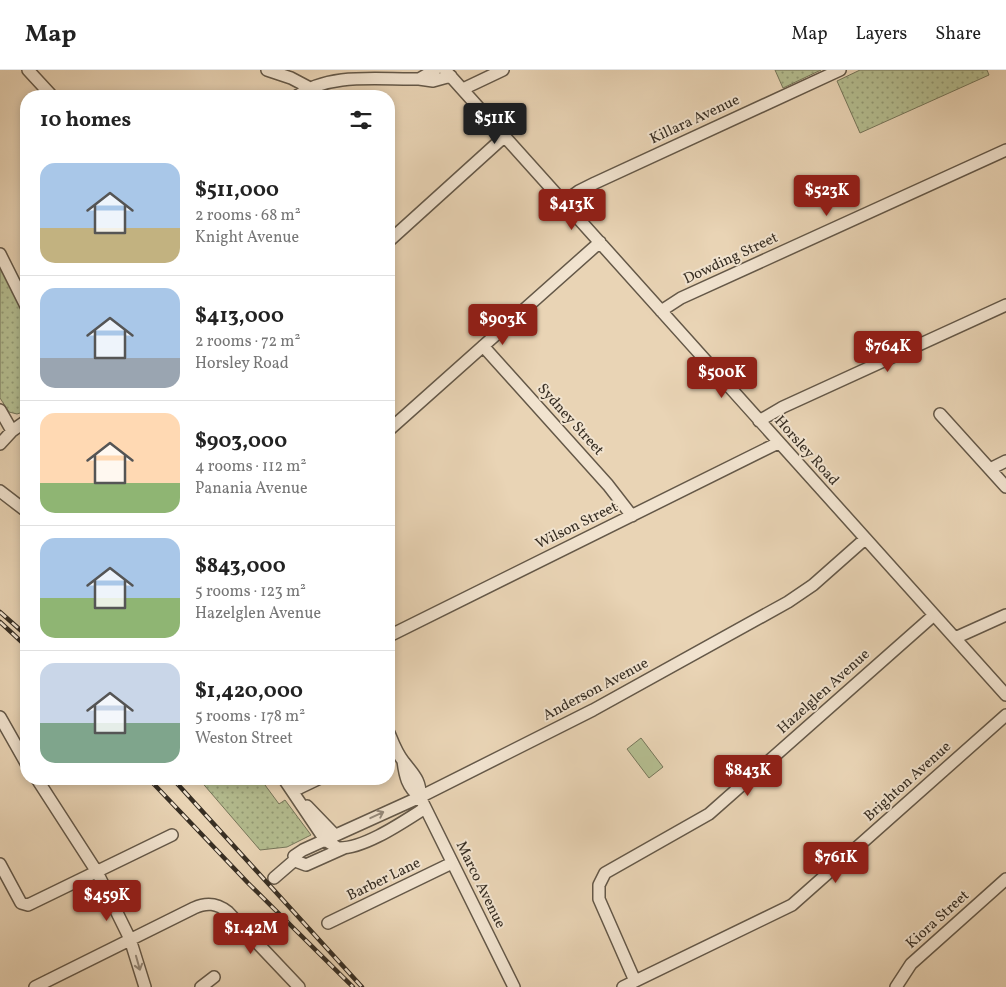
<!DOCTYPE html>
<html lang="en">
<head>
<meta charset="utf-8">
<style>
  body { margin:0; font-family:Vollkorn,serif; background:#f6f6f6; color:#222; height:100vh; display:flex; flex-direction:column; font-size:19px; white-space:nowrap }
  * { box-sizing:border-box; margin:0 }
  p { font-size:16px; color:#767676 }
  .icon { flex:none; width:28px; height:28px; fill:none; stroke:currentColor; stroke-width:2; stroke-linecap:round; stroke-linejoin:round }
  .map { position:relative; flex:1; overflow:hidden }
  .panel { position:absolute; left:20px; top:20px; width:375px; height:695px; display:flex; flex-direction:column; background:#fff; border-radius:20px; box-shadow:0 2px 8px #0003 }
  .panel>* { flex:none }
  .price { position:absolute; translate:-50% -42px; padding:0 11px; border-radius:5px; background:#8f2418; color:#fff; font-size:16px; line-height:32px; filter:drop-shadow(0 1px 2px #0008) }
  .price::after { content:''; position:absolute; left:50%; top:30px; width:15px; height:11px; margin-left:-8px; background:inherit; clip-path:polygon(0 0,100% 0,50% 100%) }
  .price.current { background:#222; color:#fff }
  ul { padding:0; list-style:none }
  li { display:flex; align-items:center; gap:15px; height:125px; padding:0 20px }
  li+li { border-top:1px solid #e0e0e0 }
  li span { display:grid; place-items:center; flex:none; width:140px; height:100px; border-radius:15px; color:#555 }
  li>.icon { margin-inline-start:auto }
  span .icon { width:60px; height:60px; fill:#fffc; stroke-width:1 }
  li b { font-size:21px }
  h2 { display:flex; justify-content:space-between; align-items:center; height:60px; padding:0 20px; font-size:21px }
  header { display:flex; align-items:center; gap:30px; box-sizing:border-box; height:70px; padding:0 25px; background:#fff; border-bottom:1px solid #e0e0e0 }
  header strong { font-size:24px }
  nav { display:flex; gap:28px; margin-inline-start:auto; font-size:18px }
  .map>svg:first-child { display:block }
  .grass { fill:#b4bd90; stroke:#76765a }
  .park { fill:url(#park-dots); stroke:#76765a }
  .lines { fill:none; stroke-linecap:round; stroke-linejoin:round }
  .minor-casing { stroke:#645848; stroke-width:14 }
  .minor { stroke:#f1e3cf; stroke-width:11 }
  .rail-casing { stroke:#372e23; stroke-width:4.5 }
  .rail { stroke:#f1e3cf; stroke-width:2.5; stroke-dasharray:8; stroke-linecap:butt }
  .oneway { stroke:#948879 }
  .labels { text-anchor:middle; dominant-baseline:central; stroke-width:4; stroke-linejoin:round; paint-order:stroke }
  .street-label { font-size:15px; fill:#372e23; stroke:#f1e3cf }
</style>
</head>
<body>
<header>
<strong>Map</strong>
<nav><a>Map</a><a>Layers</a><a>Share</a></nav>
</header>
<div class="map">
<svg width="1006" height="917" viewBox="0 0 1006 917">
  <defs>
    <pattern id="park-dots" width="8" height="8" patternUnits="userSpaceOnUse" patternTransform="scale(1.25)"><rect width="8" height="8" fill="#b4bd90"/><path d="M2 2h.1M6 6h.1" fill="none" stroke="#939a75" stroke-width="1.8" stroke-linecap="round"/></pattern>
  </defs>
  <rect width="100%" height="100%" fill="#e9d4b5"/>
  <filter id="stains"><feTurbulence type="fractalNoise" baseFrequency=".004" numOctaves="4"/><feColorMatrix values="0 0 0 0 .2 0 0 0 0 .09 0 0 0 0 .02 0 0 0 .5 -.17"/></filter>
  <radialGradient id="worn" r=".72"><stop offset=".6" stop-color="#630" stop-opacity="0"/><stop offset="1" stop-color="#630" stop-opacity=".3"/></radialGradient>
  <path class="grass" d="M641,668l22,29 -14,11 -22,-29z"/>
  <path class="park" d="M775,0h46l-38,18z
    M860,0h127l2,5 -129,58 -23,-52z
    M0,196l26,53v92l-9,3 -8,-2 -9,-14z
    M199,709h66l3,3 -3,3 14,19 6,-4 26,35 -24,12 -27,3z"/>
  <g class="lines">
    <defs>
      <path id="minor" d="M28,0l24,26
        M267,0l24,8 19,10
        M445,0l561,625
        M419,9l16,-9
        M463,19l40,-19
        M297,26c33,-24 83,-16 122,-17l14,2 18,-5
        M564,132l15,-11 16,-8 245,-113
        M389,171l116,-105
        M0,184l26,52
        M661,241l20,-13 325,-148
        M483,276l125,139 24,31
        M0,340l12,21
        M940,344l66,73
        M759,351l24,-14 223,-102
        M389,360l211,-188
        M0,374l12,-13 14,-10
        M990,399l16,-8
        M0,421l26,20
        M389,566l389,-193
        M955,568l51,-23
        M0,647l26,46
        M389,663c4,10 8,21 15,29 9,12 17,18 16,35
        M403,691c2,15 4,26 17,36l94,190
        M37,709l60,93 33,67 15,48
        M284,709l41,61 13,8c26,1 65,-26 87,-40
        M293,721l25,-12
        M307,736l28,29
        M344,778l-38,17 -8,-3 -4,-6 9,-6 117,-53 173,-87 195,-108 25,-17 52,-46
        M0,794l21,39 7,2 144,-70
        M274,808l22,-19
        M328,853l124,-60
        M635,911l-36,-82v-14l6,-12 104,-59 225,-199
        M35,917l159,-79c13,-6 23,-5 34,4l71,75
        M201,917l13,-10
        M623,917l169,-82 214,-190
        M896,917l15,-23 95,-85"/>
    </defs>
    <use href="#minor" class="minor-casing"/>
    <use href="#minor" class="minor"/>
    <defs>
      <path id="rail" d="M0,542l26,23
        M0,552l26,24
        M149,709l99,104 105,104
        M173,709l189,208"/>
    </defs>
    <use href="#rail" class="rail-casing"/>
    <use href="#rail" class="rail"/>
  </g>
  <defs><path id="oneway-shaft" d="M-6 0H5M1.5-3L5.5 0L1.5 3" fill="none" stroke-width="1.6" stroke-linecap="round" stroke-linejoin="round" transform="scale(1.25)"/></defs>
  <g class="oneway">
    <use href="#oneway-shaft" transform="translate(377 745) rotate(-25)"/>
    <use href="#oneway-shaft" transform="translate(138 893) rotate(74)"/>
  </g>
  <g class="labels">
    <g class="street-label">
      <text transform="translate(695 50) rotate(-25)">Killara Avenue</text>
      <text transform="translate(731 189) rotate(-25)">Dowding Street</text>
      <text transform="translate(570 350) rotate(48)">Sydney Street</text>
      <text transform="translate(806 381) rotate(48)">Horsley Road</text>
      <text transform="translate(577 456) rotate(-26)">Wilson Street</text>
      <text transform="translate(596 620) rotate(-28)">Anderson Avenue</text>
      <text transform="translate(824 622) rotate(-42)">Hazelglen Avenue</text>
      <text transform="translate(908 712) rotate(-42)">Brighton Avenue</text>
      <text transform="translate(384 810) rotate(-26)">Barber Lane</text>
      <text transform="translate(480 815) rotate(64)">Marco Avenue</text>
      <text transform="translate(938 850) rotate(-42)">Kiora Street</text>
    </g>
  </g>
  <rect width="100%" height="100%" filter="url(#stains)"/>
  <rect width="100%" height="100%" fill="url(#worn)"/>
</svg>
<b class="price current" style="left:495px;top:75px">$511K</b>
<b class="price" style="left:827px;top:147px">$523K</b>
<b class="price" style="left:572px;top:161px">$413K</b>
<b class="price" style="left:503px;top:276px">$903K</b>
<b class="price" style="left:888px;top:303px">$764K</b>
<b class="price" style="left:722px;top:329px">$500K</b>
<b class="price" style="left:748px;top:727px">$843K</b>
<b class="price" style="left:836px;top:814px">$761K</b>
<b class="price" style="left:107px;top:852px">$459K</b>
<b class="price" style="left:251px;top:885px">$1.42M</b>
<section class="panel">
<h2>10 homes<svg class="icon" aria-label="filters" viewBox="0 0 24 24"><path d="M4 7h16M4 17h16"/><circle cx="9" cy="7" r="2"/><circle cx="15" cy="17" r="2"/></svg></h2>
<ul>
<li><span style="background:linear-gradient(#a9c7e8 65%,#c2b280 0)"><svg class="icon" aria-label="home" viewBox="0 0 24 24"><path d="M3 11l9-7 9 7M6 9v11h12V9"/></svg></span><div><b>$511,000</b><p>2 rooms · 68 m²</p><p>Knight Avenue</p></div></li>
<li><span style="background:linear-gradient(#a9c7e8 70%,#9aa5b1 0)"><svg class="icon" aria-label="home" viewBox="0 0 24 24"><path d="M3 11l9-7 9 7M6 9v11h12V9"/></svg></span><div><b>$413,000</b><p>2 rooms · 72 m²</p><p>Horsley Road</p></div></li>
<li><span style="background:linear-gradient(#ffd9b3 70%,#8fb573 0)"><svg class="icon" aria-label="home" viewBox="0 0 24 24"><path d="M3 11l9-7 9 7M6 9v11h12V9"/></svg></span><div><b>$903,000</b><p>4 rooms · 112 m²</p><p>Panania Avenue</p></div></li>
<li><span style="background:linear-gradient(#a9c7e8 60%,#8fb573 0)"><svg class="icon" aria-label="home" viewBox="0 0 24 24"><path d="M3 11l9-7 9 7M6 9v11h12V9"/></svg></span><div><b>$843,000</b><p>5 rooms · 123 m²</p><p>Hazelglen Avenue</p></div></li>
<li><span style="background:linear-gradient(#c9d6e8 60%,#7fa58c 0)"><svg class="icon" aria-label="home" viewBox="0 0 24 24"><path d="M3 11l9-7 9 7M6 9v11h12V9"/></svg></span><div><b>$1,420,000</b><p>5 rooms · 178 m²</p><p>Weston Street</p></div></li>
</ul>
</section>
</div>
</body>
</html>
